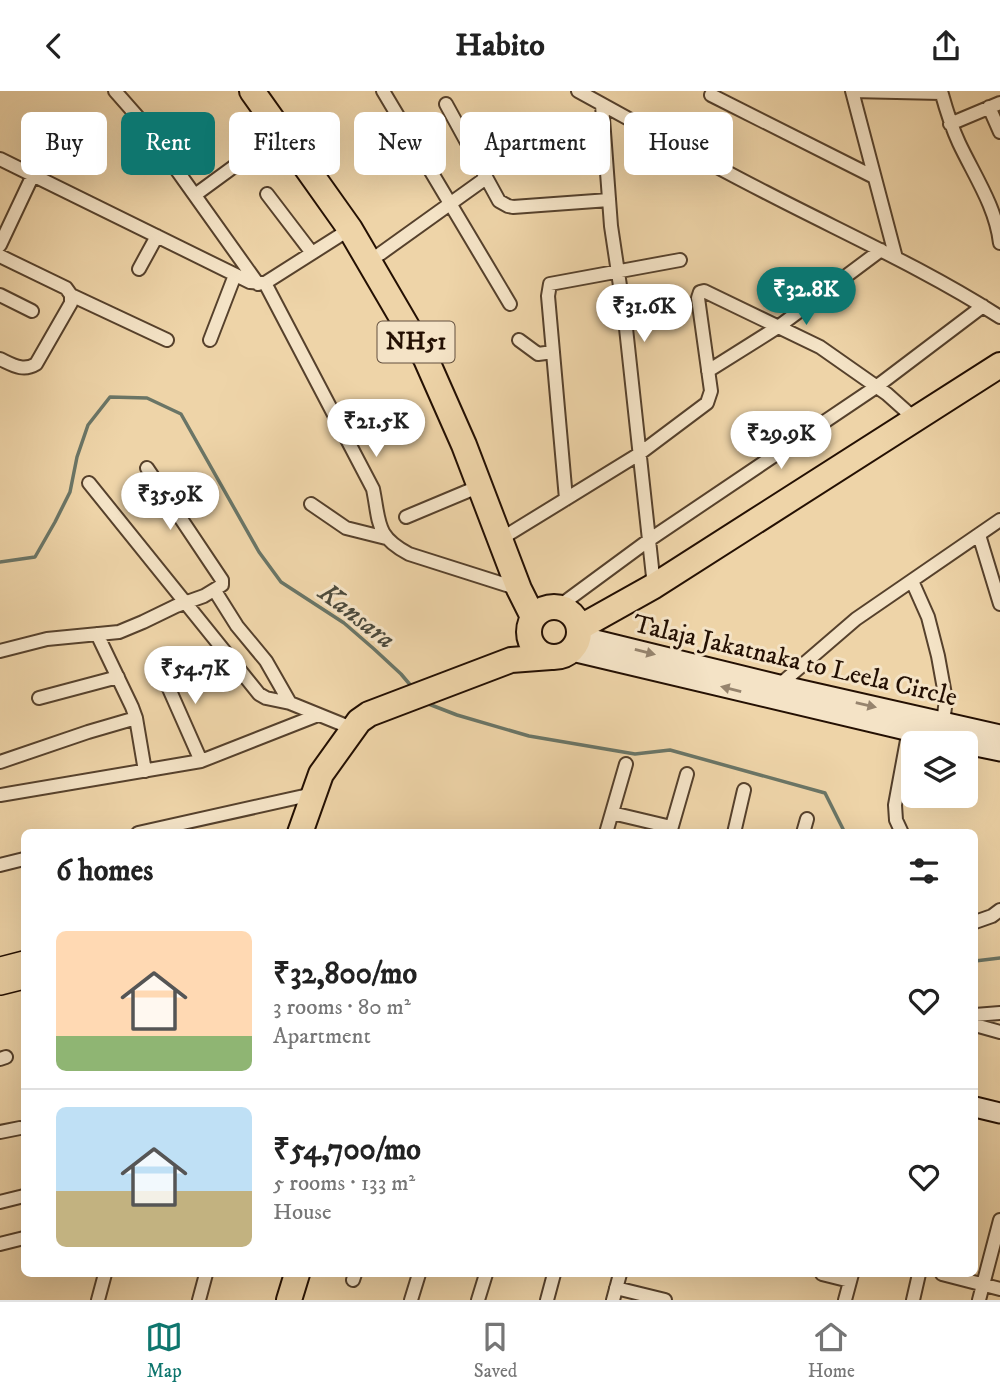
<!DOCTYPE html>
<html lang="en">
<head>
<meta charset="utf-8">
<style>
  body { margin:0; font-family:"IM FELL DW Pica",serif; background:#f2f2f2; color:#222; height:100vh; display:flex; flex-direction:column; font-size:26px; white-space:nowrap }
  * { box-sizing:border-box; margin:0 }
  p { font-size:23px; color:#767676 }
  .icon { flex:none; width:38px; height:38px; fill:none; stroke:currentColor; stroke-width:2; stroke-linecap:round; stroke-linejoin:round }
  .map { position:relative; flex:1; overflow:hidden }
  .panel { position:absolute; left:21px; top:738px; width:957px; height:448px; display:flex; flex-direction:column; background:#fff; border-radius:10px; box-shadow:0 7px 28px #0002 }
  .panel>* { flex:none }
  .banner { position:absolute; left:21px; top:21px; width:959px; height:63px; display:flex; gap:14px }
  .controls { position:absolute; left:901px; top:640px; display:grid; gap:14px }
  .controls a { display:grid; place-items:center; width:77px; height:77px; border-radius:10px; background:#fff; box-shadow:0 7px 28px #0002; font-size:35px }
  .price { position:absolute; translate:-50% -60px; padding:0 16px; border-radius:24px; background:#fff; color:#222; font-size:23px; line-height:46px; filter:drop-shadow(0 2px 4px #0008) }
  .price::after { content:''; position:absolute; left:50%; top:42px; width:21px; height:16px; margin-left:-10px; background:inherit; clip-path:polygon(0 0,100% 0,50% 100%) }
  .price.active { background:#0f766e; color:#fff }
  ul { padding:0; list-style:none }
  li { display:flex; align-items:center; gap:21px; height:175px; padding:0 35px }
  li+li { border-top:2px solid #e0e0e0 }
  li span { display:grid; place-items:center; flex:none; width:196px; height:140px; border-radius:10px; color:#555 }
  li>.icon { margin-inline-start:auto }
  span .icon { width:84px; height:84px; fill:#fffc; stroke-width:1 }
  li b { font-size:30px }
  h2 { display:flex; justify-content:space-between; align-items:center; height:84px; padding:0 35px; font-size:30px }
  .pill { padding:0 24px; border-radius:10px; background:#fff; box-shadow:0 7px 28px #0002; font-size:24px; line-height:63px }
  .pill.active { background:#0f766e; color:#fff }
  header { display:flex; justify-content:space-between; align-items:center; height:91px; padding:0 35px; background:#fff; font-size:32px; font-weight:800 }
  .tabs { display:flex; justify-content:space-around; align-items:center; height:98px; border-top:2px solid #e0e0e0; background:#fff; font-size:19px; color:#767676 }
  .tabs a { display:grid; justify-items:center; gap:4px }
  .tabs .active { color:#0f766e }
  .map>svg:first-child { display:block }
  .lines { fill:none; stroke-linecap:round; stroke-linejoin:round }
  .stream { stroke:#6a7566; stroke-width:3.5 }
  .street-casing { stroke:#56412c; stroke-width:16 }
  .secondary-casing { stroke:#241003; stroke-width:23 }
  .primary-casing { stroke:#241003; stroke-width:24 }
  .highway-casing { stroke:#241003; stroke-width:28 }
  .street { stroke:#f4e3c6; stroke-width:12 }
  .secondary { stroke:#f4e3c6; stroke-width:19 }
  .primary { stroke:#eed4a8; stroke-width:21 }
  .highway { stroke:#eed4a8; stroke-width:24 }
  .oneway { fill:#96846e }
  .labels { text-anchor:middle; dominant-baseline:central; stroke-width:6; stroke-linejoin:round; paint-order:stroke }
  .shield { fill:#f4e3c6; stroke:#624f3e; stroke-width:2 }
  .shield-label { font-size:24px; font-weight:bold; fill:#241003 }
  .street-label { font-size:26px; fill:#241003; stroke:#f4e3c6 }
  .water-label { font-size:28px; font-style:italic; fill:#4d4b3d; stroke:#f4e3c6 }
</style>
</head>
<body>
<header><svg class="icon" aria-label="back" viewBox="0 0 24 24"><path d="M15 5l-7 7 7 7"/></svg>Habito<svg class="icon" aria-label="share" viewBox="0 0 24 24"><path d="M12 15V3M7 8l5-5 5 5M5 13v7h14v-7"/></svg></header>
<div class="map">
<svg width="1000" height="1209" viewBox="0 0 1000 1209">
  <rect width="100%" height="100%" fill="#eed4a8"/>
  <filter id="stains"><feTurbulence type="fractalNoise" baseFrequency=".00286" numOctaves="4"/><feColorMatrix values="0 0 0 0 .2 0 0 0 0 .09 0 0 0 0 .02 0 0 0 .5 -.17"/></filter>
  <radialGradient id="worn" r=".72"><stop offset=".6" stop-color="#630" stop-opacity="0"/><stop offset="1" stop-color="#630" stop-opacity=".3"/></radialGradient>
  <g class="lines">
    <path class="stream" d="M0,471l35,-5 20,-35 15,-30 7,-35 11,-32 22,-28 37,1 34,16 78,138 22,30 63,41 30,26 27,25 11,13
      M426,612l31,12 72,21 106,18 35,-4 155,43 20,40
      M975,870l25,-3"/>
    <defs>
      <path id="street" d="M115,0l29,33 114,160
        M383,0l127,213
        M578,0c62,34 124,69 187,101 79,41 160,77 235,125
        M852,0l44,167
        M852,0l89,2
        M941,0c5,18 10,35 18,52 15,32 37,64 41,100
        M711,4l163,82
        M446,13l53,97 9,5 5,1 96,-7
        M602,14l9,121 14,93 29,267
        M989,16l11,25
        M950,33l50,-21
        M0,68l250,123 15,1 85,-54
        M267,103l45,59
        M195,104l86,-63
        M0,154l33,-70
        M380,163l106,-76
        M0,165l66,32 5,7v8l-35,61c-13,8 -23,1 -36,-5
        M139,178l18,-33
        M265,192l108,206c7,34 2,47 36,65l110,35
        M0,204l32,16
        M71,204l96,45
        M210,249l25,-65
        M519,249l19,14 15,-2
        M708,280l70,-44 103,-77
        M89,392l170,211 7,4 24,5
        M566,408l-18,-203 2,-12 130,-24
        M311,413l35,24 40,10
        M406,426l74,-31
        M509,443l130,-80 68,-51 4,-12 -13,-93 2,-6 4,-1 116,56 67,47 28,25
        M979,444l21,69
        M912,490l16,36 10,39 8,44 -3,22
        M215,500l22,35 29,35 24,42 64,26
        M558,516l91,-67 227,-153 107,-81
        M97,543l35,73 4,11 9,53
        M0,560l47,-12 72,-7 24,-10 33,-16 28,-10 18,-11v-5l-75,-112
        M159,575l42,95
        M777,596l79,-68 144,-99
        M39,607l79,-21
        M0,671l88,-30 48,-14
        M0,704l201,-34 117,-46
        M612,722l59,14
        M138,742l175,-39
        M606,742l20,-69
        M670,742l17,-59
        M734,742l10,-43
        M803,742l4,-14
        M902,742l-6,-13 -1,-15 15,-81
        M0,774l24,-6
        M975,831l17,-6 8,-6
        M975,924l25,-2
        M975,934l25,7
        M0,968l6,-2
        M0,1041l20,-4
        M0,1111l24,-6
        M0,1153l24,-6
        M822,1183l28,7
        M942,1183l58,15
        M353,1189l2,-6
        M616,1197l49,12
        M98,1209l7,-26
        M199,1209l7,-26
        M411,1209l8,-26
        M478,1209l8,-26
        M547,1209l7,-26
        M613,1209l7,-26
        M845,1209l7,-26
        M913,1209l6,-26
        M979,1209l21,-80"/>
      <path id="secondary" d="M579,545l200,49 221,50
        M572,560l393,93
        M966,653l34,7
        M975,1016l25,6"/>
      <path id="primary" d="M0,877l24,-6
        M0,893l24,-6"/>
      <path id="highway" d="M252,0l98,138 76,130 38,86 55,144 14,28
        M529 541a25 25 0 1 1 50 0a25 25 0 1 1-50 0Z
        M579,537l75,-42 346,-221
        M300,742l21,-59 38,-53 10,-7 142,-54 40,-3
        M289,1209l8,-26"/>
    </defs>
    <use href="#street" class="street-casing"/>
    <use href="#secondary" class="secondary-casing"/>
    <use href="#primary" class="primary-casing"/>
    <use href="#highway" class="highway-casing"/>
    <use href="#street" class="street"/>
    <use href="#secondary" class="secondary"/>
    <use href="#primary" class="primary"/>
    <use href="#highway" class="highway"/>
  </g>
  <defs><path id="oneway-solid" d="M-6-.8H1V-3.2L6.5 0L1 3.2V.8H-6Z" transform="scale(1.75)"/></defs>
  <g class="oneway">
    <use href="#oneway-solid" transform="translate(645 561) rotate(14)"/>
    <use href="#oneway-solid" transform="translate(731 598) rotate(-166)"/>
    <use href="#oneway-solid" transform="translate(866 614) rotate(13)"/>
  </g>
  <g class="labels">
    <rect class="shield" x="377.5" y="230.5" width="77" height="41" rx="5"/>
    <g class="shield-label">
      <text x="416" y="251">NH51</text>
    </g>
    <g class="street-label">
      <text transform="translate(795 570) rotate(13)">Talaja Jakatnaka to Leela Circle</text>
    </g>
    <g class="water-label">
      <text transform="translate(357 525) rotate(38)">Kansara</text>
    </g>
  </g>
  <rect width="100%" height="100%" filter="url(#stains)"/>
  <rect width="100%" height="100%" fill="url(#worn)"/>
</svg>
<div class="controls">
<a><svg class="icon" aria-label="layers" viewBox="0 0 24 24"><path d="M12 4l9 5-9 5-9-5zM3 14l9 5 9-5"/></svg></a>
</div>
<b class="price active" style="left:806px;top:236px">₹32.8K</b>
<b class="price" style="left:644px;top:253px">₹31.6K</b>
<b class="price" style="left:376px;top:368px">₹21.5K</b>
<b class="price" style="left:781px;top:380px">₹29.9K</b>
<b class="price" style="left:170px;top:441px">₹35.9K</b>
<b class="price" style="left:195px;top:615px">₹54.7K</b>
<div class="banner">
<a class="pill">Buy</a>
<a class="pill active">Rent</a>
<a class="pill">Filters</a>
<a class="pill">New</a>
<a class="pill">Apartment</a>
<a class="pill">House</a>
</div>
<section class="panel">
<h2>6 homes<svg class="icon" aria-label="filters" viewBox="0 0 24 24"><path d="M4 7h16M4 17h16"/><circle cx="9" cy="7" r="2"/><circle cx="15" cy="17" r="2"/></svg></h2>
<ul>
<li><span style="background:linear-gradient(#ffd9b3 75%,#8fb573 0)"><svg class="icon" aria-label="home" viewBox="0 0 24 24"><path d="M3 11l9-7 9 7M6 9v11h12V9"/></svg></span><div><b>₹32,800/mo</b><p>3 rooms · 80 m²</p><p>Apartment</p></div><svg class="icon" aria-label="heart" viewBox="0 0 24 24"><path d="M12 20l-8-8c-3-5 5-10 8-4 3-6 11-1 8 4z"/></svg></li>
<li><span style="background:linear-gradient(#bfe0f5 60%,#c2b280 0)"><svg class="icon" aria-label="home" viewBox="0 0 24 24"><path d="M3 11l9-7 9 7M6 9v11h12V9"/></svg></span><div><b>₹54,700/mo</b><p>5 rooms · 133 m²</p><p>House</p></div><svg class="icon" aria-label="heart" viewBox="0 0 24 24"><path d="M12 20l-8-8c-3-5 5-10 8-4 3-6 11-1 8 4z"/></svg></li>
</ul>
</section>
</div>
<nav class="tabs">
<a class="active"><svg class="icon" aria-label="map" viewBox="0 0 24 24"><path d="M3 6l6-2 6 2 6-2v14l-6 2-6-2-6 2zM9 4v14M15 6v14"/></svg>Map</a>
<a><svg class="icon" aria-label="saved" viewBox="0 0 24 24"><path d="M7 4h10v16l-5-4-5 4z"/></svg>Saved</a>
<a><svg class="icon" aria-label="home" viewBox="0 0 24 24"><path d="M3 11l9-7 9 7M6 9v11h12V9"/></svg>Home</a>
</nav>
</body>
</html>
